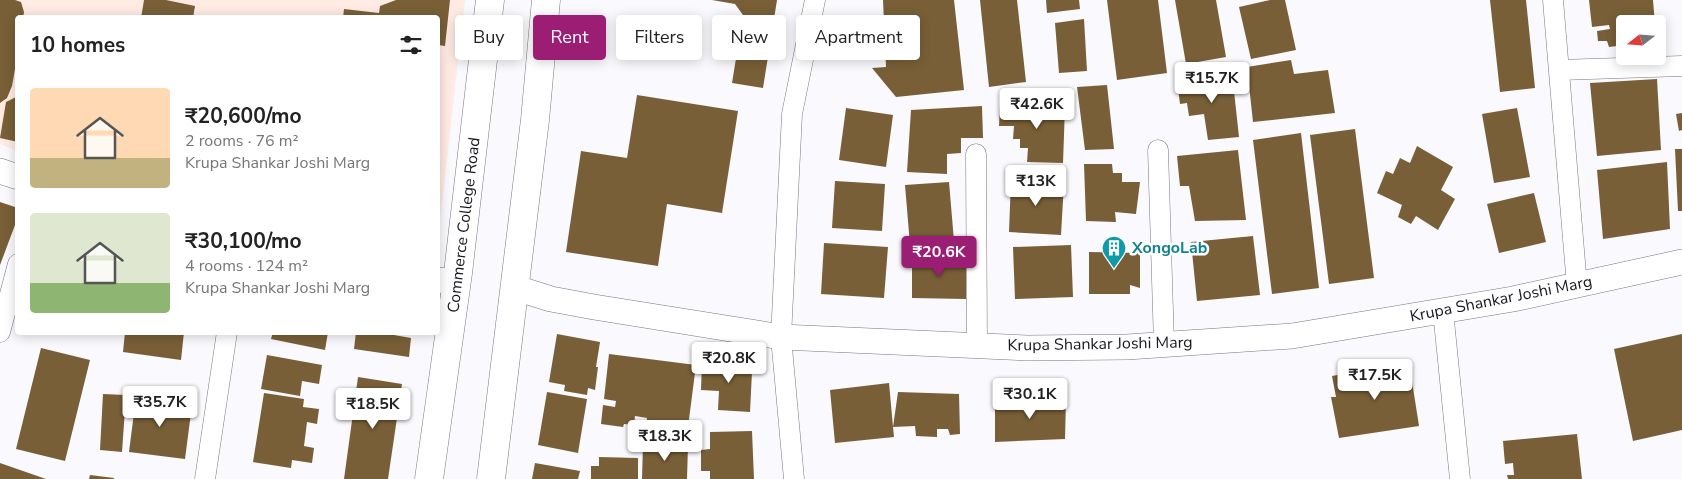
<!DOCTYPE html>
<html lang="en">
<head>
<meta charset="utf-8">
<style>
  body { margin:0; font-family:"Nunito Sans",sans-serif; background:#f2f2f2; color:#222; height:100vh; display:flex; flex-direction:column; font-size:19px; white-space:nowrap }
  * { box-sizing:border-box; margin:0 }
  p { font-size:16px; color:#767676 }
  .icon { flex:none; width:28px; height:28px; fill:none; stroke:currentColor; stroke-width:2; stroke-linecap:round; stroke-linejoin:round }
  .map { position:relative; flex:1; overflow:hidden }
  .sheet { position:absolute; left:15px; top:15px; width:425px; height:320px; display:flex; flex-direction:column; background:#fff; border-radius:5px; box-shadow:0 2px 12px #0003 }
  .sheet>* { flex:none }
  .banner { position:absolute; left:455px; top:15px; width:475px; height:45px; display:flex; gap:10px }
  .needle { width:32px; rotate:253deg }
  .tools { position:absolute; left:1616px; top:15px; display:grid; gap:10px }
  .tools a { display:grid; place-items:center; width:50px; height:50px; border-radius:5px; background:#fff; box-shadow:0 2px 12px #0003; font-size:25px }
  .price { position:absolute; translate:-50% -42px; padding:0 11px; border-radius:5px; background:#fff; color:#222; font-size:16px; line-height:32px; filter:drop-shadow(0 1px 2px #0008) }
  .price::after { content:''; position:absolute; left:50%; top:30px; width:15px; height:11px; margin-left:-8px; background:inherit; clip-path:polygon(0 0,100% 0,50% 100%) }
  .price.active { background:#9b1e74; color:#fff }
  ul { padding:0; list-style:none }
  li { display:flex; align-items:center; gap:15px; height:125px; padding:0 15px }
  li span { display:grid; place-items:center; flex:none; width:140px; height:100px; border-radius:5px; color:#555 }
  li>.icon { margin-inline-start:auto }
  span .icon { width:60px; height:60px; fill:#fffc; stroke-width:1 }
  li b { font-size:21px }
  h2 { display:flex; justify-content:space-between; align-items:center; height:60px; padding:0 15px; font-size:21px }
  .pill { padding:0 18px; border-radius:5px; background:#fff; box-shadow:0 2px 12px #0003; font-size:18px; line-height:45px }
  .pill.active { background:#9b1e74; color:#fff }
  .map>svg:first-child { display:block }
  .commercial { fill:#ffebe3 }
  .building { fill:#785f37 }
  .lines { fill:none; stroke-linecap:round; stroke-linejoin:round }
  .minor-casing { stroke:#787588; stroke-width:21 }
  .tertiary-casing { stroke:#787588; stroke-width:26 }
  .secondary-casing { stroke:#787588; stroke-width:29 }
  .minor { stroke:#fff; stroke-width:20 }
  .tertiary { stroke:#fff; stroke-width:25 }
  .secondary { stroke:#fff; stroke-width:28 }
  .labels { text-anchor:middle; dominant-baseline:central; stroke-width:5; stroke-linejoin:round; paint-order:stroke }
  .street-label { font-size:16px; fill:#191820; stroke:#fff }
  .culture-label { font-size:16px; font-weight:bold; fill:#0d838f; stroke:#fff; text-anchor:start }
</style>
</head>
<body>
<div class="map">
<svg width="1682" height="479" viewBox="0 0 1682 479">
  <rect width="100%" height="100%" fill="#faf9fe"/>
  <path class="commercial" d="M0,0h465l-27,238v-220h-420l-1,133 -17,-7z"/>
  <path class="building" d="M0,0h15l6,2 3,10 -1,6h-5v34l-6,34 -5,12 -7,5z
    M144,0h22l29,6 -2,12h-52z
    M396,0h54l-5,46 -7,-1v-27h-95l1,-9 35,4 1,-7z
    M712,0h65l-14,88 -31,-5 11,-68 -8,-11z
    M883,0h71l10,90 -68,7 -24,-29 14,-1z
    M980,0h37l9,82 -37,5z
    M1046,0h33l1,9 -33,4z
    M1107,0h51l9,73 -50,7z
    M1175,0h41l10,57 -40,7z
    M1270,0h15l11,50 -45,9 -12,-52z
    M1490,0h36l9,88 -35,4z
    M1589,0h64l2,24h-30v21l-16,2 -2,-6h-9l-1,-10 13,-2 -1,-4 -17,2z
    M1084,19l3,52 -28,2 -4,-50z
    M1291,60l3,14 34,-4 7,43 -82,9 -6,-55z
    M1232,73l7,64 -31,3 -4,-26 -15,2 -2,-13 -7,1 -3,-24z
    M1657,79l4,71 -64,6 -7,-73z
    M1107,85l7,64 -29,1 -8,-63z
    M637,95l101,16 -16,102 -55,-9 -9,62 -92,-14 15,-101 46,7z
    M18,96v46l-18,-4 6,-36z
    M1000,104l65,3 -2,56 -36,-1 1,-14h-8v-9h-7l1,-13h-15z
    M982,106l1,32h-22v15l-14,1v20l-40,-2 4,-62z
    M846,108l47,7 -7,52 -47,-7z
    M1517,108l13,69 -36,6 -12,-69z
    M1682,113v17l-3,1 -3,-17z
    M1355,129l19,149 -45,6 -19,-149z
    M1301,133l18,155 -47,6 -19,-154z
    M1417,146l36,21 -12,23 14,9 -17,31 -22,-14 -5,8 -13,-7 4,-12 -25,-12 9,-22 7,3 7,-16 10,5z
    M1675,149h7v62h-4z
    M1238,150l8,70 -51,1 -6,-35h-9l-3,-30z
    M1667,162l3,67 -67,10 -6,-69z
    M1084,164h28l1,9h9v9h18l-4,32 -21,-2 1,10 -30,-1z
    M1011,180l53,3 -3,52 -52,-3z
    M835,181l50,3 -3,47 -50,-3z
    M949,182l5,59 -44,4 -5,-60z
    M1534,193l12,49 -47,11 -12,-49z
    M0,202l18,6v9l-18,48z
    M1253,236l7,59 -63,6 -6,-59z
    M824,243l64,4 -4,51 -63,-4z
    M1071,245l2,52 -58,2 -2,-52z
    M1089,252l51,1v35l-10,-3v9h-41z
    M912,257l55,1 -1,41 -54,-1z
    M125,332h59l-3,28 -58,-8z
    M273,332h55l-3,18 -54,-11z
    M356,332h21l34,6 -2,19 -55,-8z
    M557,334l43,8 -4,25h2l-3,23 -7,-2 -1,7 -23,-4 1,-6 -16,-3z
    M1682,334v96l-49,11 -19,-92z
    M41,348l49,12 -25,101 -49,-12z
    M609,354l87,11 -8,62 -28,-4v5l-14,-2 1,-8 -12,-2 -1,9 -10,-1 -1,3 -22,-3 2,-19 12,2 1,-6 -12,-2z
    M267,355l55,10 -3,19 -17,-3 -2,15 -39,-7z
    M702,361l40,1 10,10 -2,40 -32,-2 1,-19 -18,-1z
    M1409,362l10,64 -80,12 -8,-41h5l-4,-21z
    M358,377l44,7 -14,95h-44z
    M889,383l4,44 5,-35 61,2 1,40 -10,1 -2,-6h-11v8l-21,-1 -1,-10 -22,1 1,10 -59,6 -5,-53z
    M547,392l40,7 -9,54 -40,-8z
    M264,393l40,6 -1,8 16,2 -2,15 -10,-2 -3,24 10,2 -2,15 -20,-3 -1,8 -38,-6z
    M103,394l23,1 -4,57 -22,-2z
    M136,397l56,8 -7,54 -56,-7z
    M1066,398l-1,41 -70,3v-41z
    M752,431l2,48h-44v-8h-9v-21l9,-1v-17z
    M1577,434l5,45h-74l-1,-4h7l-1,-12 -8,1 -2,-23z
    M643,444l45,1 -1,34h-45z
    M599,457l39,1v21h-47v-13h8z
    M0,463l46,16h-46z
    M535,463l45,8 -2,8h-46z
    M90,475l24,3v1h-25z"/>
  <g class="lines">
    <defs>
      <path id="minor" d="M1553,0l24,286
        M1559,70l123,-4
        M1158,150l6,194
        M976,154l1,191
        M1443,311l17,168
        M0,332l18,-68
        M205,479l22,-147
        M794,479l-13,-142 11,-223 23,-114"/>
      <path id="tertiary" d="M0,171l18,6
        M438,280l19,2
        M516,288l35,11 43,8 187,30 246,11 100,-1 165,-11 221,-37 169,-37"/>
      <path id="secondary" d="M429,479l29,-206 32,-273
        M491,479l44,-359 11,-120"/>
    </defs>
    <use href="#minor" class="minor-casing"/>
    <use href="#tertiary" class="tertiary-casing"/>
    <use href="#secondary" class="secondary-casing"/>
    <use href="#minor" class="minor"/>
    <use href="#tertiary" class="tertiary"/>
    <use href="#secondary" class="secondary"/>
  </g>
  <defs>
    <symbol id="building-pin" viewBox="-11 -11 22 30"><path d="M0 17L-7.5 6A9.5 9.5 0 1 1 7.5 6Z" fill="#0f9aa8" stroke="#fff"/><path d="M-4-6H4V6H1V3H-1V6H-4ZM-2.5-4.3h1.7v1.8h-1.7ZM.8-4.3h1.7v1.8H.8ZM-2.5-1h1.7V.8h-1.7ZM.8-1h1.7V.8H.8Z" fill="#fff"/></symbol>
  </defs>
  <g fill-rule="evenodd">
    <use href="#building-pin" x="1100" y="234" width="28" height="38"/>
  </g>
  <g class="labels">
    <g class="street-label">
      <text transform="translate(464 225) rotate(-83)">Commerce College Road</text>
      <text transform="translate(1501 299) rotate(-11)">Krupa Shankar Joshi Marg</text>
      <text transform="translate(1100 344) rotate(-1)">Krupa Shankar Joshi Marg</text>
    </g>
    <g class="culture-label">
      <text x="1132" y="248">XongoLab</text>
    </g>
  </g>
</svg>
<div class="tools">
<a><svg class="needle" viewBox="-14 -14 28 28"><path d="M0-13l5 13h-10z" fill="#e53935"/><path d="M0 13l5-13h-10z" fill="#767676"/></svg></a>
</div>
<b class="price" style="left:1212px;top:104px">₹15.7K</b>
<b class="price" style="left:1037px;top:130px">₹42.6K</b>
<b class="price" style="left:1036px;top:207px">₹13K</b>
<b class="price active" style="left:939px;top:278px">₹20.6K</b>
<b class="price" style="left:729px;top:384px">₹20.8K</b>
<b class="price" style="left:1375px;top:401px">₹17.5K</b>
<b class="price" style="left:1030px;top:420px">₹30.1K</b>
<b class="price" style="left:160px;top:428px">₹35.7K</b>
<b class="price" style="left:373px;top:430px">₹18.5K</b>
<b class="price" style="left:665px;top:462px">₹18.3K</b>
<div class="banner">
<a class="pill">Buy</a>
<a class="pill active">Rent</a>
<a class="pill">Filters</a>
<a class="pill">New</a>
<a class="pill">Apartment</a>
</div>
<section class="sheet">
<h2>10 homes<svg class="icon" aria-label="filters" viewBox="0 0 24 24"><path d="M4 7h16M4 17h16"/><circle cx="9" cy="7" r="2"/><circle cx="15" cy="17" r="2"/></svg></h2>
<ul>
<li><span style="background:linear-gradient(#ffd9b3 70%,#c2b280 0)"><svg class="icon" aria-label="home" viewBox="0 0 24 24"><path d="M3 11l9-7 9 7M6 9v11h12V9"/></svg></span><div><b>₹20,600/mo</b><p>2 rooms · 76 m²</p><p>Krupa Shankar Joshi Marg</p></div></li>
<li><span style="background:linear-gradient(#dfe7d0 70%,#8fb573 0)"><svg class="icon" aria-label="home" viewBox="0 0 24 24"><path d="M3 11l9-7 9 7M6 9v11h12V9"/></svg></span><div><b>₹30,100/mo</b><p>4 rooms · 124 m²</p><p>Krupa Shankar Joshi Marg</p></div></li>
</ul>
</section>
</div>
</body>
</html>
